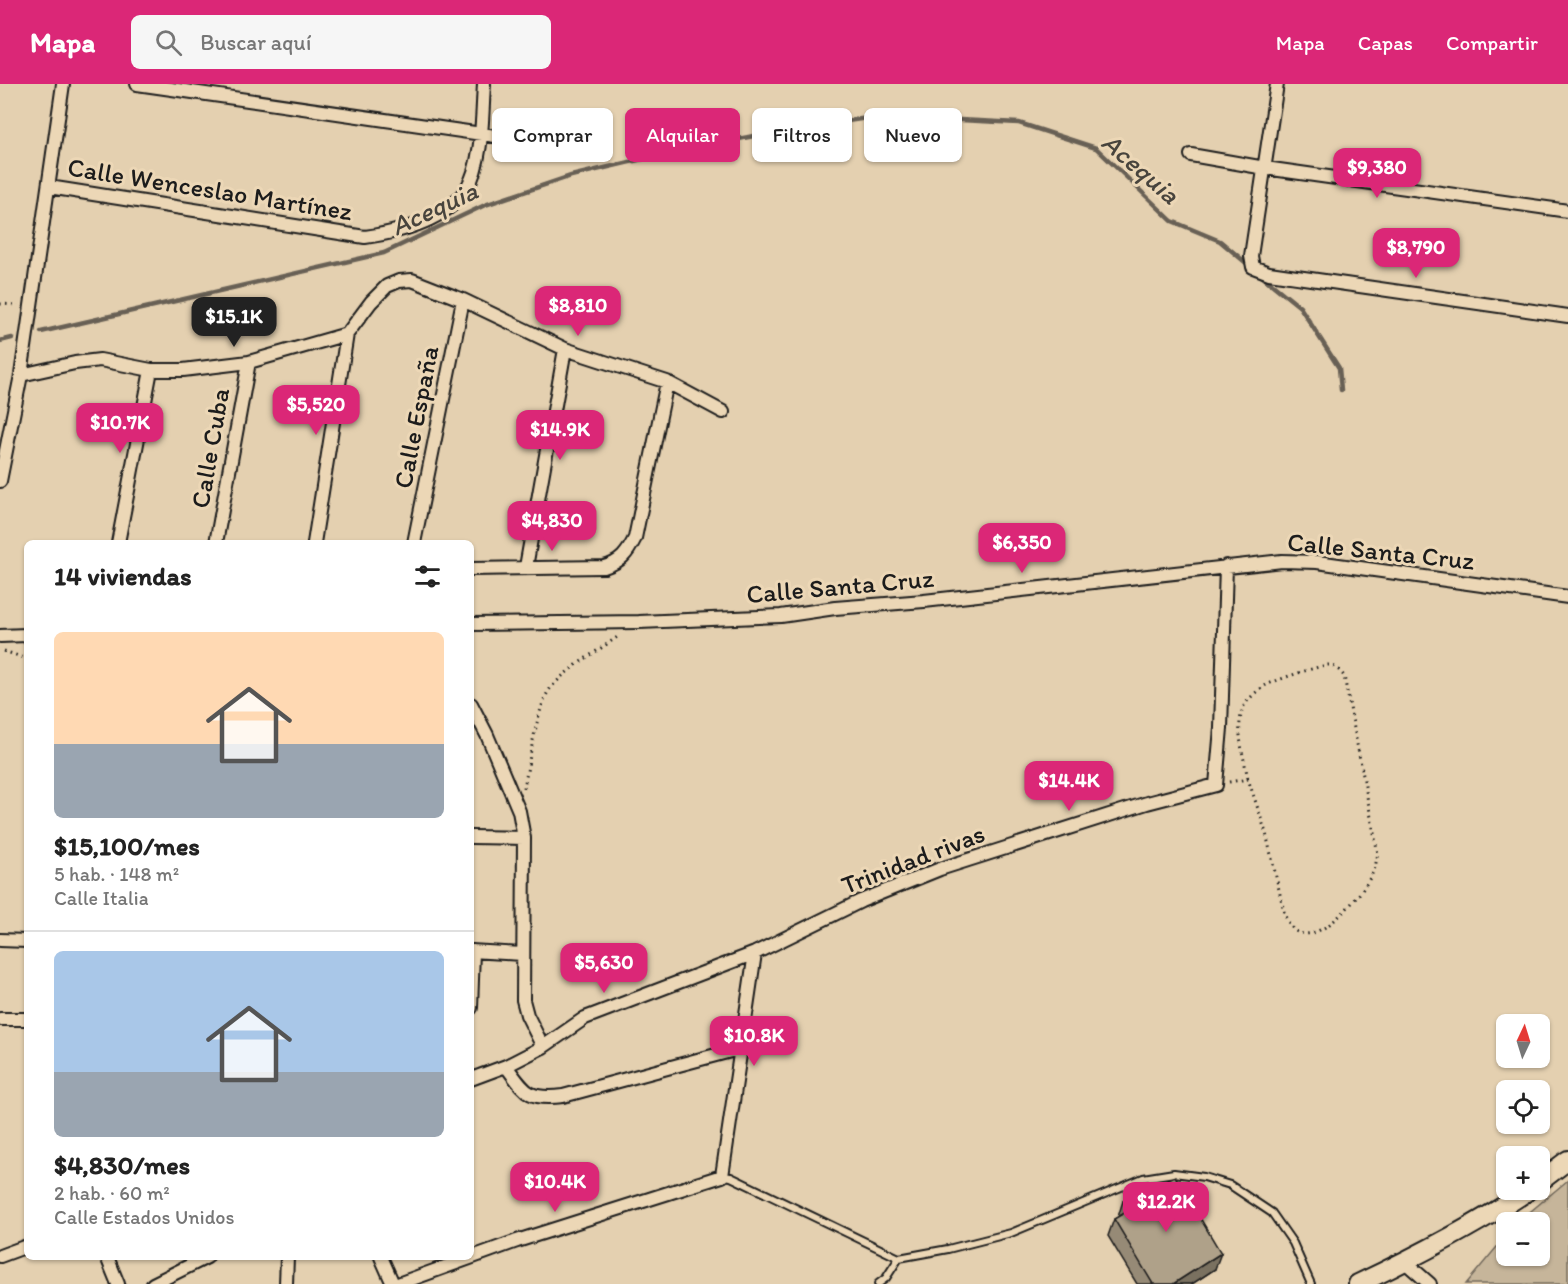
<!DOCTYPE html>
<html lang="es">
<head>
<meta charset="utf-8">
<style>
  body { margin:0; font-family:Itim,sans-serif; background:#f6f6f6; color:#222; height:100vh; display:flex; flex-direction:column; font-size:22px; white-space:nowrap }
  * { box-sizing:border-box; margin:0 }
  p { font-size:20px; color:#767676 }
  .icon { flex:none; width:33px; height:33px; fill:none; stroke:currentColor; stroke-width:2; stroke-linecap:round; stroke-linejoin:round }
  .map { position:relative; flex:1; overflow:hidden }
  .sheet { position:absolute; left:24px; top:456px; width:450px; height:720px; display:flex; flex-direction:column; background:#fff; border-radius:9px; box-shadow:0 2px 4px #0004 }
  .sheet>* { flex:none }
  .banner { position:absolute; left:492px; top:24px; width:570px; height:54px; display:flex; gap:12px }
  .needle { width:39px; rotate:4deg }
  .controls { position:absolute; left:1496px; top:930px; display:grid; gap:12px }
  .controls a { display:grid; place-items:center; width:54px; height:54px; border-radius:9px; background:#fff; box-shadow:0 2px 4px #0004; font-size:30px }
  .price { position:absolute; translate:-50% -51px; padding:0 14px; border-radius:12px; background:#db2777; color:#fff; font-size:20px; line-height:39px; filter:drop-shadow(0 2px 3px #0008) }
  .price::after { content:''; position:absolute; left:50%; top:36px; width:18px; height:14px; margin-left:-9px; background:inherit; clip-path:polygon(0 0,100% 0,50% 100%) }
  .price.current { background:#222; color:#fff }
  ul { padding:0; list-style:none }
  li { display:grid; align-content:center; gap:12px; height:318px; padding:0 30px }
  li+li { border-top:2px solid #e0e0e0 }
  li span { display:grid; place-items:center; height:186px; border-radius:9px; color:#555 }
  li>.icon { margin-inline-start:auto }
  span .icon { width:108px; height:108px; fill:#fffc; stroke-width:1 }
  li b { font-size:26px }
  h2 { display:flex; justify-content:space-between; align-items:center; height:72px; padding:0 30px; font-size:26px }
  .tag { padding:0 21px; border-radius:9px; background:#fff; box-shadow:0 2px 4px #0004; font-size:21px; line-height:54px }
  .tag.current { background:#db2777; color:#fff }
  header { display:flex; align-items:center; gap:36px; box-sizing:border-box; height:84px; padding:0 30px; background:#db2777; color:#fff }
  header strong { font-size:28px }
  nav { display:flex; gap:33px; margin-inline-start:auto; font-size:21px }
  .search { width:420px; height:54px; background:#f6f6f6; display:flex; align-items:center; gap:15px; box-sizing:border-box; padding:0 21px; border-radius:9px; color:#767676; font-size:22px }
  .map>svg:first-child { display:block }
  .green { fill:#c6b59a; stroke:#71685b; stroke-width:1.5 }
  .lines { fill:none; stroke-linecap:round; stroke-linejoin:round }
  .stream { stroke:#686054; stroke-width:4.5 }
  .service-casing { stroke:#1c1c1c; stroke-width:10 }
  .minor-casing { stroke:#1c1c1c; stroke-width:16 }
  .secondary-casing { stroke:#1c1c1c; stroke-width:22 }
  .path { stroke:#1c1c1c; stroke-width:3; stroke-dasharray:1.5 4.5; stroke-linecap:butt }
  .service { stroke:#ecd7b6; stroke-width:6 }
  .minor { stroke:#ecd7b6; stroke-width:12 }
  .secondary { stroke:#ecd7b6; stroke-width:18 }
  .wall { fill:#968a76; stroke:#1c1c1c; stroke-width:1.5 }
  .shaded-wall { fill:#7a7160; stroke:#1c1c1c; stroke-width:1.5 }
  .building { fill:#afa189; stroke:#1c1c1c; stroke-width:1.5 }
  .labels { text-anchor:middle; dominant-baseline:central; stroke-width:6; stroke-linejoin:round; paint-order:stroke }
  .street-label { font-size:26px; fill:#1c1c1c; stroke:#ecd7b6 }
  .water-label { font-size:27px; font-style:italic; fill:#48443d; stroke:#ecd7b6 }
</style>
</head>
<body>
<header>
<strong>Mapa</strong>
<div class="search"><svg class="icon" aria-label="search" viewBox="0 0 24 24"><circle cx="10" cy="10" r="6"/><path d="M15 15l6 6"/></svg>Buscar aquí</div>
<nav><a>Mapa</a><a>Capas</a><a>Compartir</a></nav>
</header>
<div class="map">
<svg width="1568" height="1200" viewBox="0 0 1568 1200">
  <rect width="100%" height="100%" fill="#e4d0b0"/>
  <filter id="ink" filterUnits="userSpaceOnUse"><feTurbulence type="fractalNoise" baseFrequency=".0167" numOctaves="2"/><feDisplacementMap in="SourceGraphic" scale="12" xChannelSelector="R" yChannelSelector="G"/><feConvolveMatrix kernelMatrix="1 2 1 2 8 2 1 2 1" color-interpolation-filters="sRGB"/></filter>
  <g filter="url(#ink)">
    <path class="green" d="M1568,1096v104h-102l40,-48v20h33v-34h-21z"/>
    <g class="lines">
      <path class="stream" d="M1259,190l41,33 39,61 2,22
        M41,248l343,-79 101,-48 86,-29 101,-24 102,-20 107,-16 138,7 77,25 76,73 48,20 31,26
        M0,257l12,-3"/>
      <defs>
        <path id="service" d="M722,1092l9,1 168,81 49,-9 63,-16 132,-55 31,-5 30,4 26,8 42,28 21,30 18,41
          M878,1200l8,-6 13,-20"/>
        <path id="minor" d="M137,0l462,67
          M1277,0l-26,172 2,11 16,6 299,43
          M1191,71l74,13 303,43
          M49,103l316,50c35,-5 82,-17 102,-49 16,-26 15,-74 17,-104
          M21,291l54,-12 25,-3 51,10h32l66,-8 98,-28 24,-32 16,-16 12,-5 13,-1 51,20 102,49 102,33 56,30
          M0,397l21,-106 42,-291
          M118,459l33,-173
          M216,459l33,-181
          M314,459l33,-209
          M414,459l49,-243
          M526,483l39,-218
          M471,485l133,-2c17,-5 23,-13 31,-29l32,-156
          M471,540l168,-2 142,-6 54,-8 89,-7 358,-40 35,1 251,35
          M0,552l27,-1
          M471,620l16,31 32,76 5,27 -1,162 4,15 16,32
          M471,753l53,1
          M0,856l27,1
          M471,867l52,3
          M471,924l2,-57
          M0,935h27
          M506,982c20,27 22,34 57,30l179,-48
          M471,995l35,-13 37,-19 42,-29 170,-65 106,-52 79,-32 207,-66 69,-18 5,-57 5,-162
          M0,1172l27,-10
          M107,1173l11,27
          M381,1173l12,27
          M1405,1178l25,22
          M153,1200l54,-27
          M286,1200l1,-27
          M398,1200l119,-43 205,-65 33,-223"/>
        <path id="secondary" d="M1539,1098l29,-22
          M1358,1200c59,-28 117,-58 171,-94"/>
      </defs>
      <use href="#service" class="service-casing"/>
      <use href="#minor" class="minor-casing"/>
      <use href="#secondary" class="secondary-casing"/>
      <path class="path" d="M0,220l18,1
        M4,567l23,8
        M1229,698l19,-3 18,54 19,83c4,7 7,15 15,17 25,8 64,-41 73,-61 3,-5 3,-12 5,-18l-34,-178c-4,-5 -8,-10 -15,-11 -8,0 -58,16 -66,22 -6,4 -16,13 -19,19 -10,22 0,51 4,73
        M524,704c4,-21 14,-85 26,-99 18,-22 47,-37 70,-54"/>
      <use href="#service" class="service"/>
      <use href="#minor" class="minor"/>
      <use href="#secondary" class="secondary"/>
    </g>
    <path class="wall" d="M1123,1117l92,68 -23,15h-55l-29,-48 6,-17 4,-2z"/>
    <path class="shaded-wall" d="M1221,1169l-6,16 -23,15h-19z"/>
    <path class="building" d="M1175,1092l46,77 -48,31h-20l-39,-65 14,-8 -5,-10z"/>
  </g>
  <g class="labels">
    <g class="street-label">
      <text transform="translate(210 105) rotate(9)">Calle Wenceslao Martínez</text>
      <text transform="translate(416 333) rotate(-79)">Calle España</text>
      <text transform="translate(210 364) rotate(-80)">Calle Cuba</text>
      <text transform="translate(1381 467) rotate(6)">Calle Santa Cruz</text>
      <text transform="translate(840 502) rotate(-5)">Calle Santa Cruz</text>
      <text transform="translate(913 775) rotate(-21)">Trinidad rivas</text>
    </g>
    <g class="water-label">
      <text transform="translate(1141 84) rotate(41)">Acequia</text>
      <text transform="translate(434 124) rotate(-25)">Acequia</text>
    </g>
  </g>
</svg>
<div class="controls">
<a><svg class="needle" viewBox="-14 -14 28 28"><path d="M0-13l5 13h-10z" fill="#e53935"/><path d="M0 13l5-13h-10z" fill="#767676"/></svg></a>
<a><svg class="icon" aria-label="locate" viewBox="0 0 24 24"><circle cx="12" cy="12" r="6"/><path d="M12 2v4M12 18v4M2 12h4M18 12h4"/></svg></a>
<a>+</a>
<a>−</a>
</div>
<b class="price" style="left:1377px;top:115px">$9,380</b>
<b class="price" style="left:1416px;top:195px">$8,790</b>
<b class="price" style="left:578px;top:253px">$8,810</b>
<b class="price current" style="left:234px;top:264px">$15.1K</b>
<b class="price" style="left:316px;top:352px">$5,520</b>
<b class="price" style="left:120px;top:370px">$10.7K</b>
<b class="price" style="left:560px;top:377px">$14.9K</b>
<b class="price" style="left:552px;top:468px">$4,830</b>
<b class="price" style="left:1022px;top:490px">$6,350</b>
<b class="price" style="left:1069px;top:728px">$14.4K</b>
<b class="price" style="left:604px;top:910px">$5,630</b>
<b class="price" style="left:754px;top:983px">$10.8K</b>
<b class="price" style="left:555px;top:1129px">$10.4K</b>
<b class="price" style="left:1166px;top:1149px">$12.2K</b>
<div class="banner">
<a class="tag">Comprar</a>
<a class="tag current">Alquilar</a>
<a class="tag">Filtros</a>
<a class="tag">Nuevo</a>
</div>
<section class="sheet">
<h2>14 viviendas<svg class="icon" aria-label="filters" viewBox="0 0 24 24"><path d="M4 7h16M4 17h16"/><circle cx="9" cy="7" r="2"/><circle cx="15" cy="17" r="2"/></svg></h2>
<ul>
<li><span style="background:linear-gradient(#ffd9b3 60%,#9aa5b1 0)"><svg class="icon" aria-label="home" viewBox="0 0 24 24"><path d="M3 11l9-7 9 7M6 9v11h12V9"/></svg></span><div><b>$15,100/mes</b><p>5 hab. · 148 m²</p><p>Calle Italia</p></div></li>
<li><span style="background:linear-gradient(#a9c7e8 65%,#9aa5b1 0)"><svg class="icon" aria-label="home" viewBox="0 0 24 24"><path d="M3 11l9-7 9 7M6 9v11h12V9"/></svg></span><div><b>$4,830/mes</b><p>2 hab. · 60 m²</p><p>Calle Estados Unidos</p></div></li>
</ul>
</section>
</div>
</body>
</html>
